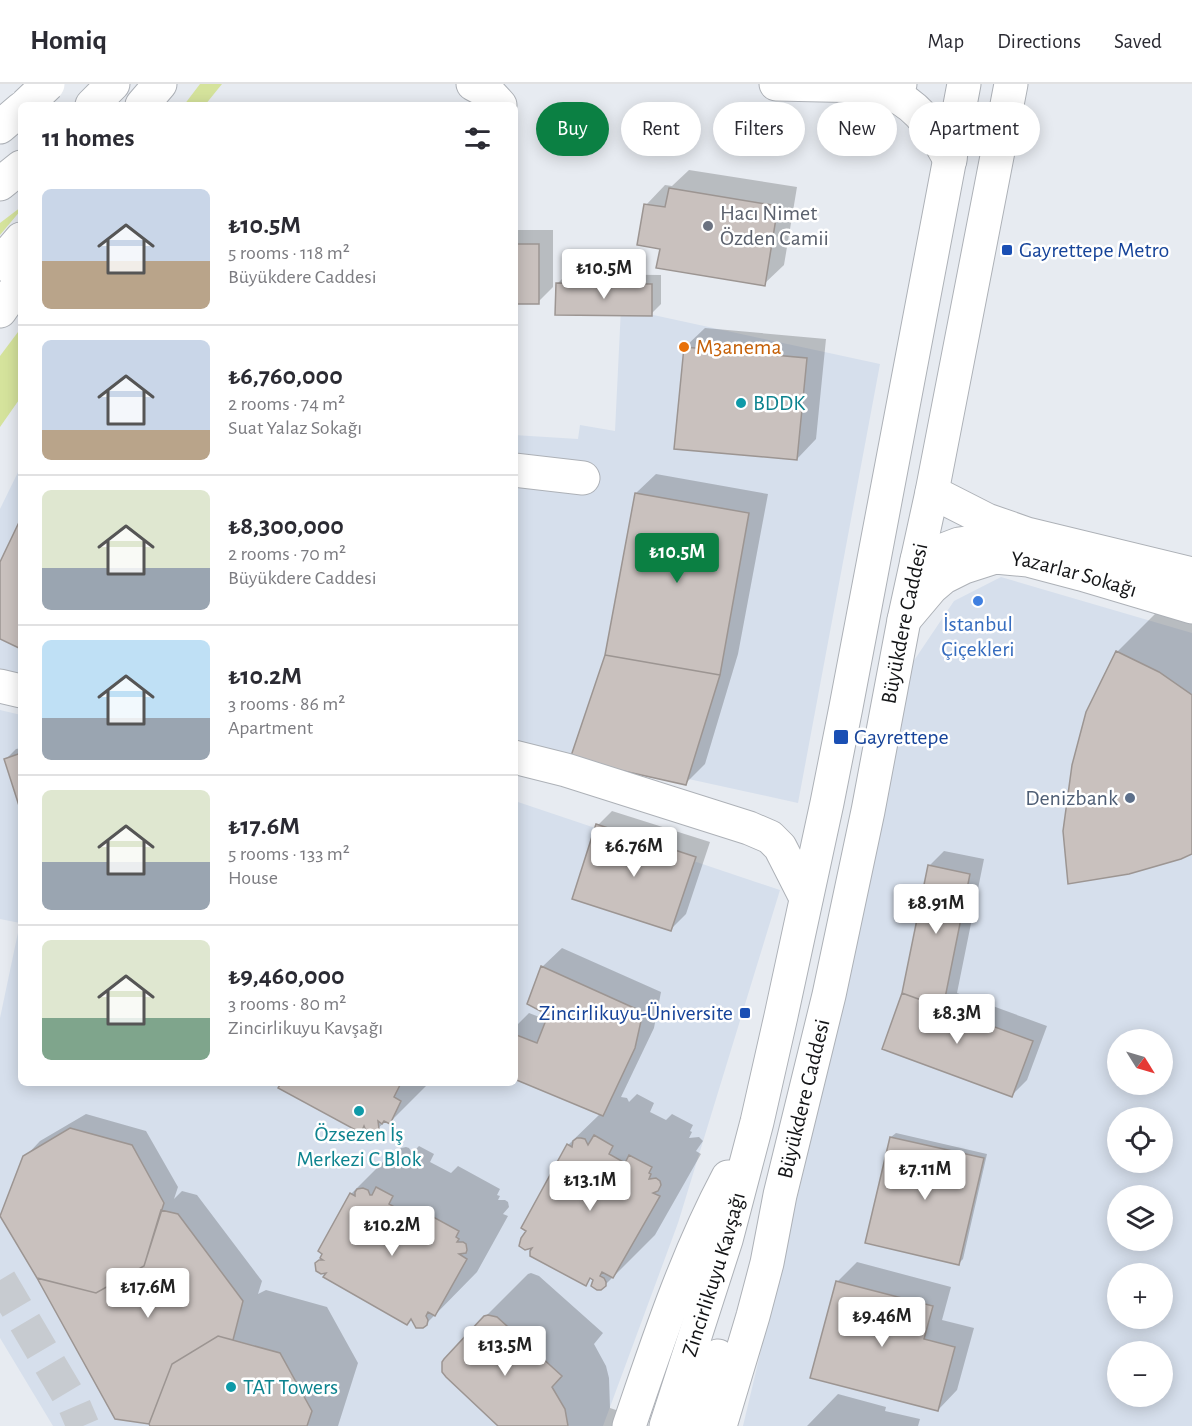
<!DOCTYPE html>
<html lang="en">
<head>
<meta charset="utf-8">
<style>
  body { margin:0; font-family:"Alegreya Sans",sans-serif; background:#f2f2f3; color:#2b2b33; height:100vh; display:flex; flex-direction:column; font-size:22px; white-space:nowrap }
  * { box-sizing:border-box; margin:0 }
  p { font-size:20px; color:#7c7c81 }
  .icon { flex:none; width:33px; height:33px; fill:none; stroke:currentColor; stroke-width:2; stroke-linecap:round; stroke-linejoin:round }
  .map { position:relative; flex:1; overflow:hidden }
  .details { position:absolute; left:18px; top:18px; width:500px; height:984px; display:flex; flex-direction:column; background:#fff; border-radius:9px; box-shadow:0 3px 15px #0003 }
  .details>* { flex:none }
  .hud { position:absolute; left:536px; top:18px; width:566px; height:54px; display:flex; gap:12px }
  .needle { width:39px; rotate:127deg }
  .controls { position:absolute; left:1107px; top:945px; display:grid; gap:12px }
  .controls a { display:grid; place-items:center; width:66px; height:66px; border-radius:50%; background:#fff; box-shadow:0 3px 15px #0003; font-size:30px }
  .price { position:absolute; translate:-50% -51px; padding:0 14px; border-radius:6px; background:#fff; color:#222; font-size:20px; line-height:39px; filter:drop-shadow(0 2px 3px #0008) }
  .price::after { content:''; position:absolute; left:50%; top:36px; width:18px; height:14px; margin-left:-9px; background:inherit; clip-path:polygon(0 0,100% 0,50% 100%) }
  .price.on { background:#0b8043; color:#fff }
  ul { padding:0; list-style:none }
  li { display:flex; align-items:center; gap:18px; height:150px; padding:0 24px }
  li+li { border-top:2px solid #e1e1e2 }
  li span { display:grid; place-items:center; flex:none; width:168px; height:120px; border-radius:9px; color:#555 }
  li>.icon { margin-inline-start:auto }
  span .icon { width:72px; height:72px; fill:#fffc; stroke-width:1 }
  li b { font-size:26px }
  h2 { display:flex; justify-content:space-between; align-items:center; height:72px; padding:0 24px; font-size:26px }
  .tag { padding:0 21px; border-radius:27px; background:#fff; box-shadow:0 3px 15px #0003; font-size:21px; line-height:54px }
  .tag.on { background:#0b8043; color:#fff }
  header { display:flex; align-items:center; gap:36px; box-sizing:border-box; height:84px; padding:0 30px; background:#fff; border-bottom:2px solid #e1e1e2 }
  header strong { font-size:28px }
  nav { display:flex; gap:33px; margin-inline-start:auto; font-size:21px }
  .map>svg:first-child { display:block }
  .built { fill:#d6dfec; fill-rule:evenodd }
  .green { fill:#d5e39c }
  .shadow { fill:#0003 }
  .building { fill:#c9c1be; stroke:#9c9592; stroke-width:1.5 }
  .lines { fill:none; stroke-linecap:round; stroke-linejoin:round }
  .highway-tunnel { stroke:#c7cbd0; stroke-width:33; stroke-dasharray:33 16; stroke-linecap:butt }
  .minor-casing { stroke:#adb1b7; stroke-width:35 }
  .major-casing { stroke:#adb1b7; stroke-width:35 }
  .highway-casing { stroke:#adb1b7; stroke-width:35 }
  .minor { stroke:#fff; stroke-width:33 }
  .major { stroke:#fff; stroke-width:33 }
  .highway { stroke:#fff; stroke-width:33 }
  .minor-bridge-casing { stroke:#adb1b7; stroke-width:35; stroke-linecap:butt }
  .minor-bridge { stroke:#fff; stroke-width:33 }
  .worship-dot { fill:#6b7280; stroke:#fff; stroke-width:2 }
  .transit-dot { fill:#1a4fb4; stroke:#fff; stroke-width:2 }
  .food-dot { fill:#e8710a; stroke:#fff; stroke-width:2 }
  .culture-dot { fill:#0f9aa8; stroke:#fff; stroke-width:2 }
  .shop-dot { fill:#3f7fe0; stroke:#fff; stroke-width:2 }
  .service-dot { fill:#5c6f8a; stroke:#fff; stroke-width:2 }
  .labels { text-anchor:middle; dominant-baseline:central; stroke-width:5; stroke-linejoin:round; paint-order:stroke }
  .worship-label { font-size:22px; fill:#5b616d; stroke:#fff; text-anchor:start }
  .transit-label { font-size:22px; fill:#164399; stroke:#fff; text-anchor:start }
  .food-label { font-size:22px; fill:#c56008; stroke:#fff; text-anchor:start }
  .culture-label { font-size:22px; fill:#0d838f; stroke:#fff; text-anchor:start }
  .street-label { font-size:22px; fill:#141517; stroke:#fff }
  .shop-label { font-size:22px; fill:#366cbe; stroke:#fff }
  .service-label { font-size:22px; fill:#4e5e75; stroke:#fff; text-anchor:end }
</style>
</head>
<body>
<header>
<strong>Homiq</strong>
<nav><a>Map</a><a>Directions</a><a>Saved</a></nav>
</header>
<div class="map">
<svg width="1192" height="1342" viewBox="0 0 1192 1342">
  <rect width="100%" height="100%" fill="#e7ebf1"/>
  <path class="built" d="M621,224l259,56 -82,439 -283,-62 -1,-306 64,4 2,-14 35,6z
    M21,382v211l-21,-6v-162z
    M1001,493l191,56v793h-449l71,-299 99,-465 41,-61zM1118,956h44v44h-44zM1118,1034h44v44h-44zM1118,1112h44v44h-44zM1118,1190h44v44h-44zM1118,1268h44v44h-44z
    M0,626l21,5v368h493l1,-282 265,89 -102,333 -75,203h-550l-53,-88v-320l20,-95 -20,-4z"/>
  <path class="green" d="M200,0h22l-17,21h-21z
    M21,123v3l-21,25v-12z
    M21,244v69l-21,30v-71z"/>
  <path class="shadow" d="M689,86l108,17 -13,78 -20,19 -102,-36 -16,-43 19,-20 7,1z
    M514,146h39v57l-15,15h-24z
    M567,190l94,1v29l-10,10 -94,-30z
    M705,244l121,11 -10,100 -19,20 -112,-112z
    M656,390l112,20 -30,160 -33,110 -20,20 -78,-129 29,-162z
    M1164,521l28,14v234l-75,-201z
    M21,664v59l-15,-48 10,-10z
    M612,727l98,31 -24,72 -15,15 -73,-104z
    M944,767l40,8 -27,134 90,33 -20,54 -15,15 -128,-47 20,-55 25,-127z
    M562,864l99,44 -7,36 -33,69 6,1 2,4 8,-8 17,9 -4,9 16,8 6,-6 21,11 -3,6 2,1 -3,6 10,-1 4,4 -7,10 5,3 -46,81 -54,54 -6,-10 -3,-2 -7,7 -50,-39 33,-100 32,-31 -86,-37v-49l15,-15 18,7 3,-6 -8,-47z
    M282,999h147l-39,39 -4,-1 -11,10 -9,-5 -5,5z
    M86,1030l60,17 32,56 -4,12 8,-8 15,4 65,86 -4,13 8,-4 61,17 31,56 -20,63h-186l-127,-269 15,-16z
    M896,1049l91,21 -24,105 -5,5 -91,-22 24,-105z
    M419,1062l15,8 -4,8 21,11 7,-7 42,23 -3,6 3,1 -2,4h7l3,2 1,5 -6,7 5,2 -31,56 -51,52 -14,-6 -5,5 -77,-53 -13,-6 6,-6 28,-64 42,-42 3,1 5,-5 5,-1 3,1 3,5z
    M857,1178l94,25 -9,33 32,8 -17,62 -19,20 -101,-128z
    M531,1189l8,3 64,57 -9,11 12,22 3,12 1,30 12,4 -6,14h-116l-15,-109 43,-43z
    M838,1310l48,13 -1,4 35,8 -2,7h-111z"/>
  <path class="building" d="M669,104l109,18 -13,80 -109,-18 4,-19 -23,-4 7,-41 21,3z
    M514,160h25v60h-25z
    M556,199l96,1v32l-97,-1z
    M684,263l123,11 -10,102 -123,-11z
    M635,409l114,20 -29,162 -115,-20z
    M21,434v131l-21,-10v-77z
    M1116,567l43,21 33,23v159l-11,5 -52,15 -61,10 -5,-53 9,-66 14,-53z
    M605,571l115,20 -34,110 -116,-26z
    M21,669v59l-17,-53z
    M596,740l100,33 -25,74 -99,-32z
    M928,781l42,9 -27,134 -41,-15z
    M541,882l102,46 -8,36 -32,68 -89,-37v-45l23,9 11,-28 -21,-11z
    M902,909l131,48 -21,56 -130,-48z
    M281,999h120l-7,14 7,4 -11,23 -6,-3 -2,3 -4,-3 1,8 -3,4 -4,1 -6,-3 -2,-5 -3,7 -83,-45z
    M70,1044l62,17 32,58 -20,63 -48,27 -59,-15 -37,-62 23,-60z
    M594,1051l19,11 -4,8 16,9 4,-8 23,12 -3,6 2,1 -2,5 7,-1 4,3 1,4 -3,6 -5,2 7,3 -47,82 -11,-6 -2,4 4,2 2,4v4l-5,4h-4l-6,-4 2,-6 -3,-2 -4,8 -56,-30v-5l2,-3 -7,2 -6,-4 2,-8 5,-7 -5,-3 46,-84 5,3 1,-6 4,-3h4l4,1 3,6z
    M890,1053l94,21 -25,107 -94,-22z
    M376,1103l17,9 -4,8 21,12 5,-9 44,24 -3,6 3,2 -2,3h6l3,2 1,6 -1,3 -7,1 8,5 -32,57 -7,-4 -2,4 2,4 -1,5 -4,3h-7l-5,-9 -4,6 -84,-48 3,-4 -5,1 -5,-3 -1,-8 4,-3h4l-3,-2 2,-4 -4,-3 32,-58 5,3v-4l2,-3 6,-1 5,2 2,5h2z
    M161,1126l17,4 65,87 -10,39 -15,-4 -46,28 -23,60 -34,-5 -78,-141 59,15 48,-27z
    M836,1197l97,25 -9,33 31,8 -17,64 -128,-33z
    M488,1231l9,2 65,59 -10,11 13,22 3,17h-70l-52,-49 -4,-5v-10l2,-3 40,-43z
    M218,1252l62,17 32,58 -5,15h-157l-1,-2 23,-60z"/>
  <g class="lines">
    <path class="highway-tunnel" d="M0,1196l74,125 9,21"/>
    <defs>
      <g id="minor">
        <path d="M473,0l15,8 12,13"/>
        <path d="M0,43l21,-18"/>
        <path d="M514,386l69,8"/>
        <path d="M932,408l55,28 40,14 165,40"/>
        <path d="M917,476l42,-16 42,-6"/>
        <path id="s1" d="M904,536l27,-32 13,-11 20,-10 31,-10 33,3 53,14 111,33"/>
        <path d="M0,602l21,5"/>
        <path d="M514,673l52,13 183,58 21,9 10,10 26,51"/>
      </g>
      <g id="major">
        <path d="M776,0l93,2 31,-2"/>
        <path d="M870,3c8,3 16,5 23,8 28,12 43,39 57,65"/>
        <path d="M629,1342c29,-85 57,-170 99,-249"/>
        <path id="s2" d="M666,1342l60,-186 31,-118 24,-106 46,-213 19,-96 118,-623"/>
        <path d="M696,1342l22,-70"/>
        <path id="s3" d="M720,1342l33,-110 14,-53 13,-68 49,-200 39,-184 36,-191 28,-128 79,-408"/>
      </g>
      <path id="highway" d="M92,21l21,-21
        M142,21l18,-21
        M0,100l21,-17
        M0,180l21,-25
        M0,227l21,-30"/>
    </defs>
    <use href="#minor" class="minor-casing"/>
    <use href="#major" class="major-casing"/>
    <use href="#highway" class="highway-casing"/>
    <use href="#minor" class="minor"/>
    <use href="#major" class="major"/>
    <use href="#highway" class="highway"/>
    <defs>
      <path id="minor-bridge" d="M26,21l22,-21"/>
    </defs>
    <use href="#minor-bridge" class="minor-bridge-casing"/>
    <use href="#minor-bridge" class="minor-bridge"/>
  </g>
  <circle class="worship-dot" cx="708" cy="142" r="6"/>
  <g class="transit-dot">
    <rect x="1001" y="160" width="12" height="12" rx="3"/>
    <rect x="833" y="645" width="16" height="16" rx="3"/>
    <rect x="739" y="923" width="12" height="12" rx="3"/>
  </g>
  <circle class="food-dot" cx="684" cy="263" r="6"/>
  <g class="culture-dot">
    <circle cx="741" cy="319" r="6"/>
    <circle cx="359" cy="1027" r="6"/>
    <circle cx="231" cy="1303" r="6"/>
  </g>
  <circle class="shop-dot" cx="978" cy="517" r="6"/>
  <circle class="service-dot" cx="1130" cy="714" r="6"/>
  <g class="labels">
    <g class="worship-label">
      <text x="720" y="129">Hacı Nimet<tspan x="720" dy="25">Özden Camii</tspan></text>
    </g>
    <g class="transit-label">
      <text x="1019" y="166">Gayrettepe Metro</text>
      <text x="854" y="653">Gayrettepe</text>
      <text x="733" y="929" text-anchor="end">Zincirlikuyu-Üniversite</text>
    </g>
    <g class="food-label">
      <text x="696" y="263">M3anema</text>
    </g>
    <g class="culture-label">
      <text x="753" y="319">BDDK</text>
      <text x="359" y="1050" text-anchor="middle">Özsezen İş<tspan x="359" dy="25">Merkezi C Blok</tspan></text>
      <text x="243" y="1303">TAT Towers</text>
    </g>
    <g class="street-label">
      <text stroke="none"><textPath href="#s1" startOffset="195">Yazarlar Sokağı</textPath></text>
      <text stroke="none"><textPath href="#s3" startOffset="824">Büyükdere Caddesi</textPath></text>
      <text stroke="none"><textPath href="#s3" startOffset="338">Büyükdere Caddesi</textPath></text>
      <text stroke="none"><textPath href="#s2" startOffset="159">Zincirlikuyu Kavşağı</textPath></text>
    </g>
    <g class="shop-label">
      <text x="978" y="540">İstanbul<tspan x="978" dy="25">Çiçekleri</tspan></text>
    </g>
    <g class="service-label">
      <text x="1118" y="714">Denizbank</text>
    </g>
  </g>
</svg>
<div class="controls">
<a><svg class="needle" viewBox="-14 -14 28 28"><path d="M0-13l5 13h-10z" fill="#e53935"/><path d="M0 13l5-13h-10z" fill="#7c7c81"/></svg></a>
<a><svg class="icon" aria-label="locate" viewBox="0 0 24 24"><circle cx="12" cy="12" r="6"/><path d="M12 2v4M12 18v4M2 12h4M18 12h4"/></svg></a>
<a><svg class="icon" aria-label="layers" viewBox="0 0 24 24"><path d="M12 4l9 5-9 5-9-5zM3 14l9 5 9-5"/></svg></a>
<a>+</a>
<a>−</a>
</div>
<b class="price" style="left:604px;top:216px">₺10.5M</b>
<b class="price on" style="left:677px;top:500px">₺10.5M</b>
<b class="price" style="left:634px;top:794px">₺6.76M</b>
<b class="price" style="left:936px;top:851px">₺8.91M</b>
<b class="price" style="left:957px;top:961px">₺8.3M</b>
<b class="price" style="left:925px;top:1117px">₺7.11M</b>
<b class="price" style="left:590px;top:1128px">₺13.1M</b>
<b class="price" style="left:392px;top:1173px">₺10.2M</b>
<b class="price" style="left:148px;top:1235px">₺17.6M</b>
<b class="price" style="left:882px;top:1264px">₺9.46M</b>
<b class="price" style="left:505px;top:1293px">₺13.5M</b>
<div class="hud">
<a class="tag on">Buy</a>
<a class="tag">Rent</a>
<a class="tag">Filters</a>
<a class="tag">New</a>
<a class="tag">Apartment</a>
</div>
<section class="details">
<h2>11 homes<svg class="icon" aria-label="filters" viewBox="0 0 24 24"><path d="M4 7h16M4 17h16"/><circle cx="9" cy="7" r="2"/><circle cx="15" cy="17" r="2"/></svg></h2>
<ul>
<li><span style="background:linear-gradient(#c9d6e8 60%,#b9a48a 0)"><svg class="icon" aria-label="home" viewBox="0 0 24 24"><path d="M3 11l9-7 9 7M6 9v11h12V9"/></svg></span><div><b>₺10.5M</b><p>5 rooms · 118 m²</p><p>Büyükdere Caddesi</p></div></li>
<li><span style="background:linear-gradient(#c9d6e8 75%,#b9a48a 0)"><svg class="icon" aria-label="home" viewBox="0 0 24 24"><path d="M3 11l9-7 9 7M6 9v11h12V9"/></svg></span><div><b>₺6,760,000</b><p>2 rooms · 74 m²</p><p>Suat Yalaz Sokağı</p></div></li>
<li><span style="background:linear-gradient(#dfe7d0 65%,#9aa5b1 0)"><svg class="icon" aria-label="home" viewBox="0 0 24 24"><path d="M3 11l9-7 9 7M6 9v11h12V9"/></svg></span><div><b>₺8,300,000</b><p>2 rooms · 70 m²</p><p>Büyükdere Caddesi</p></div></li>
<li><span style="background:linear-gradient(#bfe0f5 65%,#9aa5b1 0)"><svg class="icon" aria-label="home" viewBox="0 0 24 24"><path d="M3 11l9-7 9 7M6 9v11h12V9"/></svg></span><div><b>₺10.2M</b><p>3 rooms · 86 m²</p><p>Apartment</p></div></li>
<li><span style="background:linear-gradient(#dfe7d0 60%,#9aa5b1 0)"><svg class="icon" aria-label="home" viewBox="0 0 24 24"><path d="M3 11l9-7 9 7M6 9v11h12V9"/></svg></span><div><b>₺17.6M</b><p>5 rooms · 133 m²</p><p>House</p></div></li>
<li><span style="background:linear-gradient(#dfe7d0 65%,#7fa58c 0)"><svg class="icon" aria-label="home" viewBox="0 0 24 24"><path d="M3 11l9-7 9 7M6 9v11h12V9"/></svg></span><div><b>₺9,460,000</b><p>3 rooms · 80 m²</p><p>Zincirlikuyu Kavşağı</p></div></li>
</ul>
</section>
</div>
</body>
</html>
